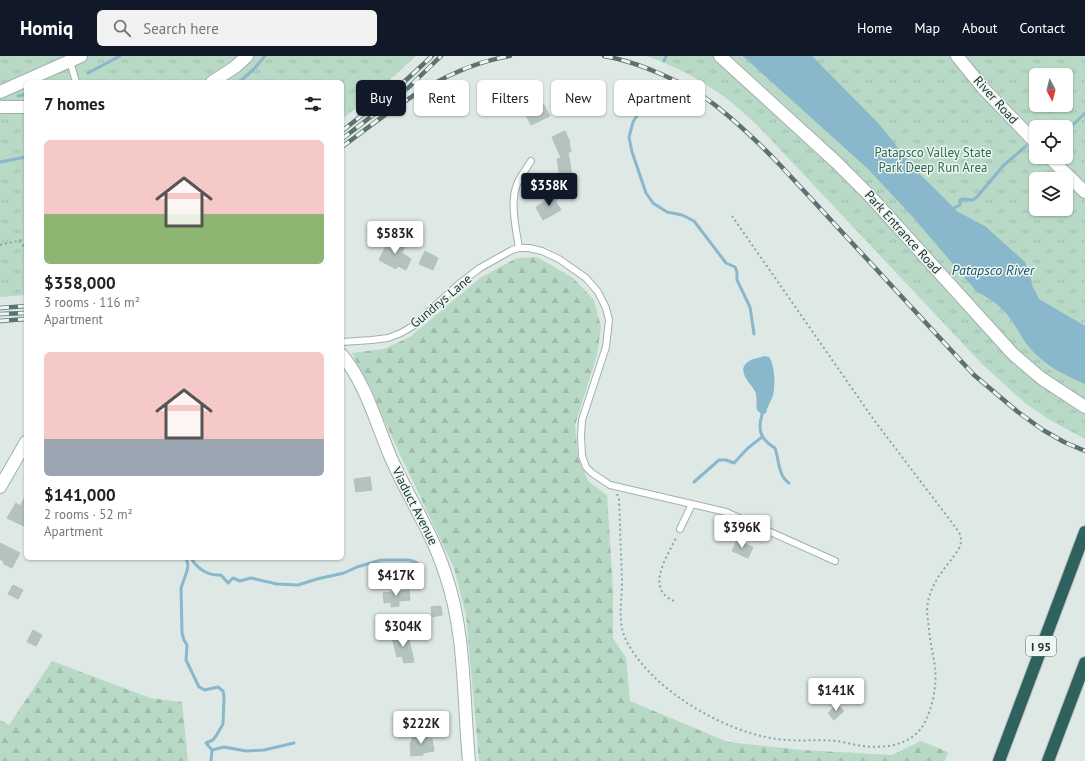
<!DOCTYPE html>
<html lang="en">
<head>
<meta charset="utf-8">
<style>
  body { margin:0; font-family:"PT Sans",sans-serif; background:#f2f2f2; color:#222; height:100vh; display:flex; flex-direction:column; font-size:15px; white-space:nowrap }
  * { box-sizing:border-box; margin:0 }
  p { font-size:13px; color:#767676 }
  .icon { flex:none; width:22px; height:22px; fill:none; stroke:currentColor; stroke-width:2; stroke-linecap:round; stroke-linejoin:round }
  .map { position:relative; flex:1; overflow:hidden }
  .drawer { position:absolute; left:24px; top:24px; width:320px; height:480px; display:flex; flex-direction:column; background:#fff; border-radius:6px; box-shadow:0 1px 3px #0004 }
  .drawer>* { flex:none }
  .hud { position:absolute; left:356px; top:24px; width:380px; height:36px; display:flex; gap:8px }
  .needle { width:26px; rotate:173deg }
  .fabs { position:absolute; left:1029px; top:12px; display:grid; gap:8px }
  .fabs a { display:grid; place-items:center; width:44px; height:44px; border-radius:6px; background:#fff; box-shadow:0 1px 3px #0004; font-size:20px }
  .price { position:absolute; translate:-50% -34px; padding:0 9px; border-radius:4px; background:#fff; color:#222; font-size:13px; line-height:26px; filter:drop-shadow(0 1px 2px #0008) }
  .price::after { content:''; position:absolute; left:50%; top:24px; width:12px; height:9px; margin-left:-6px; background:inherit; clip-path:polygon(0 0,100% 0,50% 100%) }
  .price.on { background:#111827; color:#fff }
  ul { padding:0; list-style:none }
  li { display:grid; align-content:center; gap:8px; height:212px; padding:0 20px }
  li span { display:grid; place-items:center; height:124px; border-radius:6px; color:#555 }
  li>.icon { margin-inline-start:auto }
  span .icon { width:72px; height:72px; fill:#fffc; stroke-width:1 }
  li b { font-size:17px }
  h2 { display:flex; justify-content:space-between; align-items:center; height:48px; padding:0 20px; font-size:17px }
  .chip { padding:0 14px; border-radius:6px; background:#fff; box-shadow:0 1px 3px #0004; font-size:14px; line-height:36px }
  .chip.on { background:#111827; color:#fff }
  header { display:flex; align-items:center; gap:24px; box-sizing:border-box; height:56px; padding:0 20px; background:#111827; color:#fff }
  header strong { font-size:19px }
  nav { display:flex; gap:22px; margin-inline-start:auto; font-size:14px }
  .search { width:280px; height:36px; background:#f2f2f2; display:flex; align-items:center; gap:10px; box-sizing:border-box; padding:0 14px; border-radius:6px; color:#767676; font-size:15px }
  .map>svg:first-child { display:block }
  .grass { fill:url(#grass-tufts); fill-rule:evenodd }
  .forest { fill:url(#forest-firs) }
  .water { fill:#89b7cb }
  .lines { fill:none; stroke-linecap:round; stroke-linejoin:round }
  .stream { stroke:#89b7cb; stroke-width:3 }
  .building { fill:#b4c3bf; stroke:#b1c1bd }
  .service-casing { stroke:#a2b0ac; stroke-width:8 }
  .minor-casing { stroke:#a2b0ac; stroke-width:14 }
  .motorway-casing { stroke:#bcc3c2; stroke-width:14 }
  .path { stroke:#81aaa3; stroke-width:2; stroke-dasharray:2 3; stroke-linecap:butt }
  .service { stroke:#fff; stroke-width:6 }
  .minor { stroke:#fff; stroke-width:12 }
  .motorway { stroke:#2f615e; stroke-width:12 }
  .rail-casing { stroke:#5b7370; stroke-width:4.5 }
  .rail { stroke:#eef6f3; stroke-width:3; stroke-dasharray:9; stroke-linecap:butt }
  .labels { text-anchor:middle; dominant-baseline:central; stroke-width:3; stroke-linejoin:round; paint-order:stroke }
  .shield { fill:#eef6f3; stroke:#5e706d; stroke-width:1 }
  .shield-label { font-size:12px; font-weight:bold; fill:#213734 }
  .street-label { font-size:13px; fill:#213734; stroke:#eef6f3 }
  .park-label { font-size:13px; fill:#2e6a4f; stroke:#eef6f3 }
  .water-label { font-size:14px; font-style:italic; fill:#20556e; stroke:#eef6f3 }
</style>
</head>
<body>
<header>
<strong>Homiq</strong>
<div class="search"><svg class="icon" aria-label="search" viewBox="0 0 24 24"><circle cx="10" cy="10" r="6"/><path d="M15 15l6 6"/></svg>Search here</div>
<nav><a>Home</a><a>Map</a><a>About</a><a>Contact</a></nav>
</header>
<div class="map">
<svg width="1085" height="705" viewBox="0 0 1085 705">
  <defs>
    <pattern id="grass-tufts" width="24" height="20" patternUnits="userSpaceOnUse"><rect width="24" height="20" fill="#b8d9c6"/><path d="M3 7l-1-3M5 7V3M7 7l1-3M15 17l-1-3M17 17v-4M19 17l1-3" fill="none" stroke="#9ebbab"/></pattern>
    <pattern id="forest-firs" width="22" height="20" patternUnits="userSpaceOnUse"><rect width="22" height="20" fill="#b8d9c6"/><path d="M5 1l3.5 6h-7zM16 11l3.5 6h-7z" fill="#9ebbab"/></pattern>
  </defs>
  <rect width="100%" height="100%" fill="#dee9e5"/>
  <path class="grass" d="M0,0h416l-34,31 -40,32v-37h-316v213l-26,2z
    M647,0h438v383l-37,-20 -23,-16 -42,-38 -226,-240c-12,-11 -25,-23 -38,-32 -22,-15 -47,-28 -72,-37zM1036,19h30v30h-30zM1036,71h30v30h-30zM1036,123h30v30h-30z"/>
  <path class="forest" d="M537,201l36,21 21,22 7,27 -4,28 -22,70 3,33 11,24 18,13 6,94v49l13,20 4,43 98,41 74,8 90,5 29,-14 27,11 -3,9h-466l-13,-146 -12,-47 -102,-215 32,-4 26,-12 70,-59 37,-20z
    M52,605l98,37 32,4 6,59h-188v-41l9,5z"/>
  <path class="water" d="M743,0h69l67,68 36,45 43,43 27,14 40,36 5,13 3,12 6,12 46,27v58c-21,-9 -41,-19 -56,-37 -6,-7 -10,-16 -15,-23 -9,-15 -21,-24 -37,-32l-66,-77 -43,-46z
    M765,300l4,1c6,7 7,33 3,41 -2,5 -5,9 -6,15l-4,2 -5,-5c-1,-5 0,-11 -1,-16 -1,-5 -6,-9 -9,-14 -11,-17 4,-21 18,-24z"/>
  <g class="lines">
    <path class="stream" d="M664,5l2,-5
      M88,17l32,-17
      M239,26l14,-12 12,-14
      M653,27c-2,7 -9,14 -9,22l-11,17 -4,15 3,15 14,41 7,10 14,9 15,3 12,6 32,42 9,4 2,5v8l13,27 4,27
      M18,40l8,-2
      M1066,76l19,-19
      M0,106l26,-5
      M952,153l8,-4v-5l3,-1 10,1 4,-3 26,-31 23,-20
      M762,359c-5,15 -1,25 13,33 4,11 3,28 14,35
      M694,426l25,-22h7l8,3 14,-15 14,-11
      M186,502l2,7 -1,6 -6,17 1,45 2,7 3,5 -1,15 13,27 6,3 13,-3 5,4 1,6 -1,27 -7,12 -3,4 -7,3 6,7
      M191,502c6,11 18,18 30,17l7,8 5,-5 7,3 11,-3 26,6 21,1 19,-6 27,-6 13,-6 24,-7h27l5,1 4,2
      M212,694l12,-3 22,4 18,-1 30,-7
      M211,705l1,-11"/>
  </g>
  <path class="building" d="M541,44l9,16 -19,9 -8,-16z
    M565,75l5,11h-1l2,10h-3l4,24 -3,1 -1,-2 -8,2 -3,-18 4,-1 -9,-21z
    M554,136l4,7 -3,1 6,10 -18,10 -7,-13 9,-6 -1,-3z
    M393,182l13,6 -4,9 9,6 -5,11 -8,-4 -2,3 -17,-9 7,-14 2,1z
    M425,195l13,7 -5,12 -14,-6z
    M370,421l2,13 -16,2 -2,-13z
    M26,439v32l-19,-9 9,-15 4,3z
    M737,484l16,7 -5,11 -16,-7z
    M0,487l20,10 -8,15 -8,-4 -1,-3 -3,-2z
    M13,529l10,5 -5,9 -10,-5z
    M409,534l1,10 -11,1v5l-8,1v-5l-7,1 -1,-10z
    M441,550l1,9 -10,2 -1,-10z
    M33,574l9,5 -6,11 -9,-4z
    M408,579l6,27 -10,1 -2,-7 -5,1 -5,-20z
    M837,648l7,7 -10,9 -6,-7z
    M428,677l1,6h3l2,12 -11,2v2l-12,1 -1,-13 2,-3v-5z"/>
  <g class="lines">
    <defs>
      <path id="service" d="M70,5l6,21
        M519,192c-3,-19 -10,-48 -1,-66 3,-7 9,-14 13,-21
        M342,286l30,-2 16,-2 13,-5 12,-7 46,-42 21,-16 32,-18 7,-2h10l13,3 17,8 27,19 12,14 8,16 3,12 -3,27 -24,73 -1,16 1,20 4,11 6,6 18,12 116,27 109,49
        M680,473l12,-25"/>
      <path id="minor" d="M720,0l116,106 34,34 143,158 28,24 44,29
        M957,0l26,32 53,55
        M212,26l23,-15 12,-11
        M0,36l81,-36
        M0,51h26
        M1049,101l36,35
        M342,299c24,29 34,68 49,103 17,39 41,74 54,115 21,59 18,126 24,188
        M0,431l26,-45"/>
      <path id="motorway" d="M999,705l86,-229
        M1048,705l37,-98"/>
    </defs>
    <use href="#service" class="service-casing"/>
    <use href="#minor" class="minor-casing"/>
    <use href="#motorway" class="motorway-casing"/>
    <path class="path" d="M19,185l7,8
      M0,189l26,-6
      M617,438l2,5c1,28 2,55 3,83 0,20 -5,39 4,58 24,49 98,92 151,99 20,3 39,0 59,2 9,1 18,4 27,5 22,3 49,-1 61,-22 9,-17 13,-39 11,-57 -2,-13 -5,-25 -6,-38 -1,-9 -3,-18 -1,-27 3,-16 13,-30 23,-42 3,-5 8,-9 9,-15 2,-4 1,-8 -1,-13l-85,-112 -142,-204
      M674,545c-30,-12 -6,-46 3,-65"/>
    <use href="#service" class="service"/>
    <use href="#minor" class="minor"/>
    <use href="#motorway" class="motorway"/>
    <defs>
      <path id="rail" d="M604,0c35,6 83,27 111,49 24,19 45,39 66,61l193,209 44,37 25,18 21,12 21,9
        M342,75l62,-49 28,-26
        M342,83l66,-51 33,-32
        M342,91c52,-39 102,-80 168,-91
        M0,252l26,-2
        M0,258l26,-1
        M0,265l26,-2"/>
    </defs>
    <use href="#rail" class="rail-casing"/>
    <use href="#rail" class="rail"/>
  </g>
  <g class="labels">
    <rect class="shield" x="1026" y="580" width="30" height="20" rx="3"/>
    <g class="shield-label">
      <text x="1041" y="590">I 95</text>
    </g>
    <g class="street-label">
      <text transform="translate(996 44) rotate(48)">River Road</text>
      <text transform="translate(903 176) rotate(48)">Park Entrance Road</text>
      <text transform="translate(441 245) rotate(-40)">Gundrys Lane</text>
      <text transform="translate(415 450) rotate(63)">Viaduct Avenue</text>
    </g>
    <g class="park-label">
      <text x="933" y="96">Patapsco Valley State<tspan x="933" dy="15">Park Deep Run Area</tspan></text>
    </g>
    <g class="water-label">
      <text x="993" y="214">Patapsco River</text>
    </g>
  </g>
</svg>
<div class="fabs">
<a><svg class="needle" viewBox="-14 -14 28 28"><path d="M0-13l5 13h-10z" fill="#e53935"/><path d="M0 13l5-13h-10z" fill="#767676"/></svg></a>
<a><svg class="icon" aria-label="locate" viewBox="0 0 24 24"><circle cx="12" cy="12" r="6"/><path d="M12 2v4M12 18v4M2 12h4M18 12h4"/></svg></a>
<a><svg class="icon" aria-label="layers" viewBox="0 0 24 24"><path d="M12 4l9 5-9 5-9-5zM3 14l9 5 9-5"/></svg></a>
</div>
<b class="price on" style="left:549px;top:151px">$358K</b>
<b class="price" style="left:395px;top:199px">$583K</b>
<b class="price" style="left:742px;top:493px">$396K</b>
<b class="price" style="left:396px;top:541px">$417K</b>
<b class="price" style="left:403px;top:592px">$304K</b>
<b class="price" style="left:836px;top:656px">$141K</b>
<b class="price" style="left:421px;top:689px">$222K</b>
<div class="hud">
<a class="chip on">Buy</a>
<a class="chip">Rent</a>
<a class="chip">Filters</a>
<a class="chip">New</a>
<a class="chip">Apartment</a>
</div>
<section class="drawer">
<h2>7 homes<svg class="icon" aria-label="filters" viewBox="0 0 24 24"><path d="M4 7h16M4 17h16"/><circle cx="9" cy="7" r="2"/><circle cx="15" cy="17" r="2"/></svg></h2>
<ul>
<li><span style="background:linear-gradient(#f6c9c9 60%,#8fb573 0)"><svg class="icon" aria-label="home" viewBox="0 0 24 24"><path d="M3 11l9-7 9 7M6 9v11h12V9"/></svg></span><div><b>$358,000</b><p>3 rooms · 116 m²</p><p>Apartment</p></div></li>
<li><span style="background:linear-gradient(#f6c9c9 70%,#9aa5b1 0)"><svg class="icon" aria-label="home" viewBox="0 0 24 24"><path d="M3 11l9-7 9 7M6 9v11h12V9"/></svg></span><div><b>$141,000</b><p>2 rooms · 52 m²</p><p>Apartment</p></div></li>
</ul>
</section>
</div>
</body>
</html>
